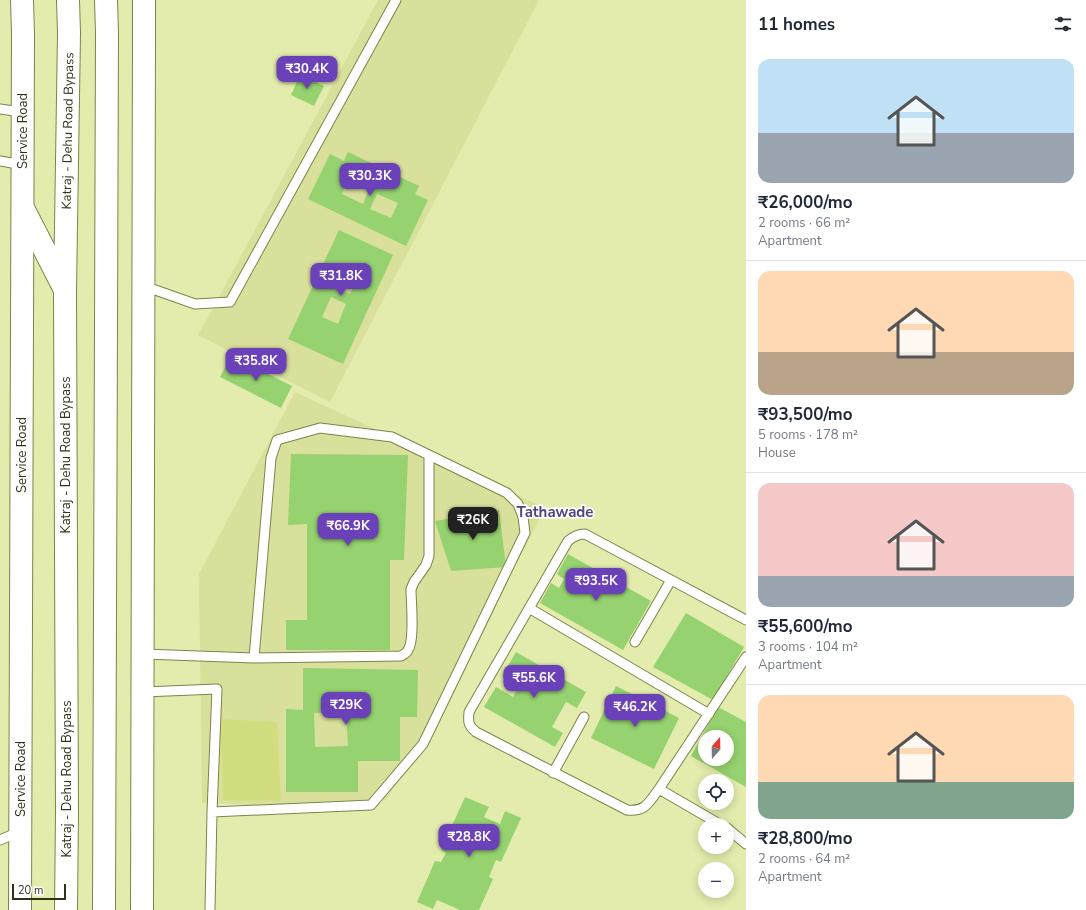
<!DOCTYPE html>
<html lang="en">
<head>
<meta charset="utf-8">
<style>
  body { margin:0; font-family:"Nunito Sans",sans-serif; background:#f6f6f7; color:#1f2937; height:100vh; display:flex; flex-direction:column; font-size:15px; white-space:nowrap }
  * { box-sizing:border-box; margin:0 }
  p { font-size:13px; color:#747a83 }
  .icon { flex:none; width:22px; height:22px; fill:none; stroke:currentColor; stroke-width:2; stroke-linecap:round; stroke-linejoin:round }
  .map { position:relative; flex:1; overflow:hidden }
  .panel { display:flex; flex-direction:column; background:#fff; width:340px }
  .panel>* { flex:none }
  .needle { width:26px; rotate:20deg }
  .controls { position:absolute; left:698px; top:730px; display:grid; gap:8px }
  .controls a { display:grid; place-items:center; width:36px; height:36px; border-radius:50%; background:#fff; box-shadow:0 2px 10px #0003; font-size:20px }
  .scale { position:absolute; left:12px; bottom:10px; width:54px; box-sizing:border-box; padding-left:4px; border:2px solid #30331a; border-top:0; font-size:11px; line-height:14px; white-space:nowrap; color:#30331a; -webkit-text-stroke:3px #fff; paint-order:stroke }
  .price { position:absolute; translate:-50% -34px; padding:0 9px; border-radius:8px; background:#6a41b9; color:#fff; font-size:13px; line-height:26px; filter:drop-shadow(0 1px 2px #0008) }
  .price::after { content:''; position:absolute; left:50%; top:24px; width:12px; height:9px; margin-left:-6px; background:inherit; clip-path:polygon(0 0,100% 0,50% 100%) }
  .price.selected { background:#222; color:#fff }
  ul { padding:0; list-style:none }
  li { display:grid; align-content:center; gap:8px; height:212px; padding:0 12px }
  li+li { border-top:1px solid #e0e1e3 }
  li span { display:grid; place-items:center; height:124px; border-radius:12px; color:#555 }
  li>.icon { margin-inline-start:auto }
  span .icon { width:72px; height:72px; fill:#fffc; stroke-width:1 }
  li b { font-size:17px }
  h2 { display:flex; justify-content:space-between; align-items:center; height:48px; padding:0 12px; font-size:17px }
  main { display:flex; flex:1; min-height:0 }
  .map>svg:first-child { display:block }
  .built { fill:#d8e09b }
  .green { fill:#d2dd7f }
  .building { fill:#96d26f; fill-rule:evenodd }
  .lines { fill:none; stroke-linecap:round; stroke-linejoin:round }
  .lane-casing { stroke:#7d8449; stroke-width:11 }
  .primary-casing { stroke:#7d8449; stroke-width:24 }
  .highway-casing { stroke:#7d8449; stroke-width:24 }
  .lane { stroke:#fff; stroke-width:9 }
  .primary { stroke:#fff; stroke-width:22 }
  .highway { stroke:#fff; stroke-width:22 }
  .labels { text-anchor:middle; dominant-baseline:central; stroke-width:3.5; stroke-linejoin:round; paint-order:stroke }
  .street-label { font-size:13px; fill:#30331a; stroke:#fff }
  .quarter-label { font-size:15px; font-weight:bold; fill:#534280; stroke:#fff }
</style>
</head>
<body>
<main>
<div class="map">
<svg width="746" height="910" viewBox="0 0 746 910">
  <rect width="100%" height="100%" fill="#e3ecad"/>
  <path class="built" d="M378,0h161l-209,402 -132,-67 20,-36z
    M295,392l250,116 -116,227 -43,65 -98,6 -86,-3 -3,-229z"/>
  <path class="green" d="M220,719l57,3 4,79 -58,-1z"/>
  <path class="building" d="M300,75l24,11 -10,20 -23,-11z
    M348,152l71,34 -4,8 13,6 -22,46 -98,-47 22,-45 14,7zM348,180l21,10 -6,14 -21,-10zM377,194l21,9 -7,15 -21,-9z
    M339,230l54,25 -50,109 -55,-25zM345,267l14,7 -9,20 -14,-6zM331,297l15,7 -8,20 -16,-7z
    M231,355l61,31 -11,22 -61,-31z
    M291,454l117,1 -4,105h-14v90h-104v-30h21v-96l-19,1z
    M499,510l7,57 -55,4 -16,-50z
    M568,554l83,47 -28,49 -83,-47 11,-20 8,5 5,-9 -7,-5z
    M686,613l58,34 -31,53 -60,-33z
    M516,652l70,40 -9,16 -11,-6 -14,25 11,6 -8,14 -71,-40 12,-20 17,10 6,-11 -17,-10z
    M303,668l115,2 -1,47h-17v44h-42v31h-72v-83l17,1zM346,712l2,34 -33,1 -1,-34z
    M616,686l63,32 -25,51 -63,-31z
    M718,707l28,15v65l-55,-31zM705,737h22v22h-22z
    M465,797l24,10 -5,10 16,7 5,-13 16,7 -20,44 -5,-2 -7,17 4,2 -14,31h-19l-23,-10 -4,9 -16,-7 18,-41 6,1 5,-9 -5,-3z"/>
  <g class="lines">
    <defs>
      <path id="lane" d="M0,109l22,3
        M0,161l23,4
        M144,286l51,18 35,-2 166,-302
        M529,608l180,106
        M746,620l-161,-86c-7,0 -11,2 -17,7l-99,171c-1,10 -1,13 7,20l151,78c19,2 22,-8 32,-21l87,-132
        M635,642l36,-62
        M254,658l147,-2c3,-2 6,-3 7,-6 7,-10 3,-48 3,-61l3,-7 12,-17 3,-9v-100
        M143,692l74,-3 -5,123 159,-7 52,-61 102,-211 -2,-16 -5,-13 -11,-11 -115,-56 -72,-9 -43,12 -6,18 -17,200 -111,-4
        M553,773l31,-56
        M659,789l62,36
        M727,828l19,16
        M0,840l21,-9
        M210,910l2,-98"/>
      <path id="primary" d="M20,910l3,-876 -1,-34
        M142,910l2,-877v-33"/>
      <path id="highway" d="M23,208l41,80
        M66,910l1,-97 -2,-522 4,-258 -1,-33
        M104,910l3,-877 -1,-33"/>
    </defs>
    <use href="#lane" class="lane-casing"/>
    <use href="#primary" class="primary-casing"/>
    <use href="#highway" class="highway-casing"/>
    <use href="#lane" class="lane"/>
    <use href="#primary" class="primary"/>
    <use href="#highway" class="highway"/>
  </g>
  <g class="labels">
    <g class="street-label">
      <text transform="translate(23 131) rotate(-90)">Service Road</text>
      <text transform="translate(68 131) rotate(-89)">Katraj - Dehu Road Bypass</text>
      <text transform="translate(22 455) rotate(-90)">Service Road</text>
      <text transform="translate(66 455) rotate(-90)">Katraj - Dehu Road Bypass</text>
      <text transform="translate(21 779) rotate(-90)">Service Road</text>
      <text transform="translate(67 779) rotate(-90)">Katraj - Dehu Road Bypass</text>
    </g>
    <g class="quarter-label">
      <text x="555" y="512">Tathawade</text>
    </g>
  </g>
</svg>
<div class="controls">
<a><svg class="needle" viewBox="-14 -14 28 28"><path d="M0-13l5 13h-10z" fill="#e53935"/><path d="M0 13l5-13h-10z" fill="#747a83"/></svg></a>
<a><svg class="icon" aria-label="locate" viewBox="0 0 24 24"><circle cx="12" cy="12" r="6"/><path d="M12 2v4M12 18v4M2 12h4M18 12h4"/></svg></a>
<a>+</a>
<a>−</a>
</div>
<div class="scale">20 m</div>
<b class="price" style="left:307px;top:90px">₹30.4K</b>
<b class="price" style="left:370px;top:197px">₹30.3K</b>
<b class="price" style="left:341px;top:297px">₹31.8K</b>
<b class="price" style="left:256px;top:382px">₹35.8K</b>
<b class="price selected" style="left:473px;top:541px">₹26K</b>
<b class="price" style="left:348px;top:547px">₹66.9K</b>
<b class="price" style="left:596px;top:602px">₹93.5K</b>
<b class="price" style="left:534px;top:699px">₹55.6K</b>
<b class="price" style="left:346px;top:726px">₹29K</b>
<b class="price" style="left:635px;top:728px">₹46.2K</b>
<b class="price" style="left:469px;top:858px">₹28.8K</b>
</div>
<section class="panel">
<h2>11 homes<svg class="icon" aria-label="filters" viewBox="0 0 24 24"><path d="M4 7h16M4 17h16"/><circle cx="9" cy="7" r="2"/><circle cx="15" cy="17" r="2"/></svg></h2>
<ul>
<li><span style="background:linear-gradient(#bfe0f5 60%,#9aa5b1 0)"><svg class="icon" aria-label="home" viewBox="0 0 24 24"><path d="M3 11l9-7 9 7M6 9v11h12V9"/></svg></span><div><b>₹26,000/mo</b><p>2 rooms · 66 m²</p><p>Apartment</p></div></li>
<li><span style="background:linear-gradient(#ffd9b3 65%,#b9a48a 0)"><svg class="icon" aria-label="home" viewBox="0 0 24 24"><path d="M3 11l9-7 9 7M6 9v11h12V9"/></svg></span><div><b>₹93,500/mo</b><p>5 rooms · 178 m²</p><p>House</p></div></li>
<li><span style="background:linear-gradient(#f6c9c9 75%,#9aa5b1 0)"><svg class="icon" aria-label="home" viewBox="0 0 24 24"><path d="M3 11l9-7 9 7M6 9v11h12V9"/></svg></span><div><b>₹55,600/mo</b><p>3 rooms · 104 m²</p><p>Apartment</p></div></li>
<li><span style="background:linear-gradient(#ffd9b3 70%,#7fa58c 0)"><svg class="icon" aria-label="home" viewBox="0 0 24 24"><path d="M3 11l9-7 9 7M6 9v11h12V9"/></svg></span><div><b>₹28,800/mo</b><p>2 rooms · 64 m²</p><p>Apartment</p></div></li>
</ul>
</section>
</main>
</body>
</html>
